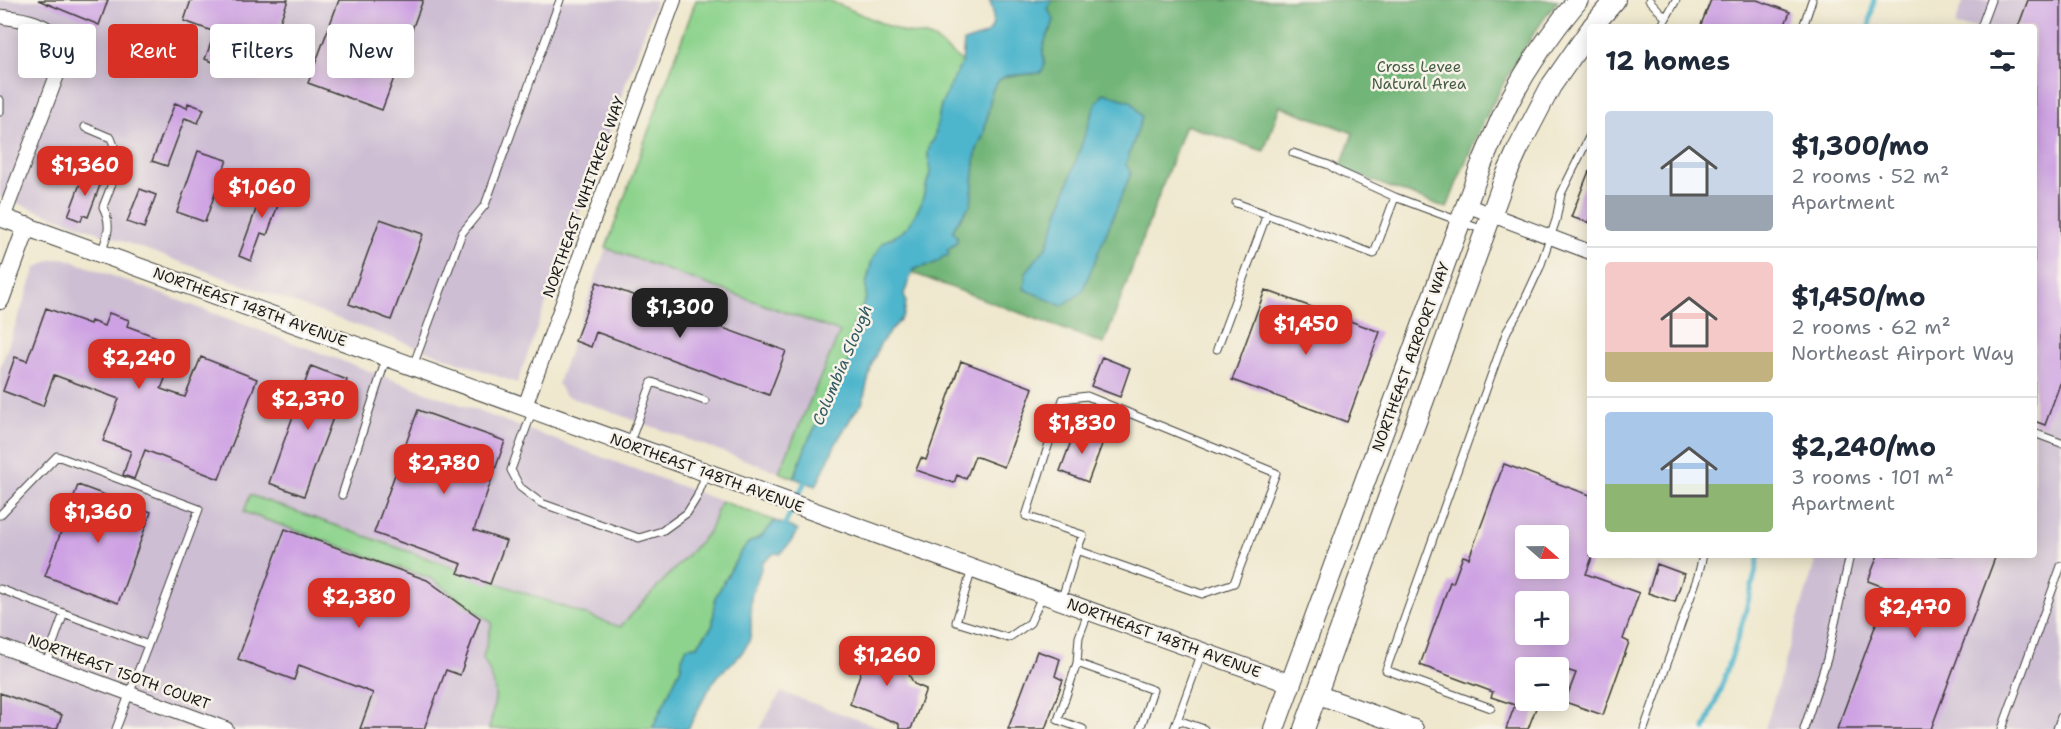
<!DOCTYPE html>
<html lang="en">
<head>
<meta charset="utf-8">
<style>
  body { margin:0; font-family:"Shantell Sans",sans-serif; background:#f2f2f3; color:#1f2937; height:100vh; display:flex; flex-direction:column; font-size:22px; white-space:nowrap }
  * { box-sizing:border-box; margin:0 }
  p { font-size:20px; color:#747a83 }
  .icon { flex:none; width:33px; height:33px; fill:none; stroke:currentColor; stroke-width:2; stroke-linecap:round; stroke-linejoin:round }
  .map { position:relative; flex:1; overflow:hidden }
  .details { position:absolute; left:1587px; top:24px; width:450px; height:534px; display:flex; flex-direction:column; background:#fff; border-radius:6px; box-shadow:0 3px 15px #0003 }
  .details>* { flex:none }
  .top-card { position:absolute; left:18px; top:24px; width:570px; height:54px; display:flex; gap:12px }
  .needle { width:39px; rotate:110deg }
  .buttons { position:absolute; left:1515px; top:525px; display:grid; gap:12px }
  .buttons a { display:grid; place-items:center; width:54px; height:54px; border-radius:6px; background:#fff; box-shadow:0 3px 15px #0003; font-size:30px }
  .price { position:absolute; translate:-50% -51px; padding:0 14px; border-radius:12px; background:#d93025; color:#fff; font-size:20px; line-height:39px; filter:drop-shadow(0 2px 3px #0008) }
  .price::after { content:''; position:absolute; left:50%; top:36px; width:18px; height:14px; margin-left:-9px; background:inherit; clip-path:polygon(0 0,100% 0,50% 100%) }
  .price.selected { background:#222; color:#fff }
  ul { padding:0; list-style:none }
  li { display:flex; align-items:center; gap:18px; height:150px; padding:0 18px }
  li+li { border-top:2px solid #e0e1e3 }
  li span { display:grid; place-items:center; flex:none; width:168px; height:120px; border-radius:6px; color:#555 }
  li>.icon { margin-inline-start:auto }
  span .icon { width:72px; height:72px; fill:#fffc; stroke-width:1 }
  li b { font-size:26px }
  h2 { display:flex; justify-content:space-between; align-items:center; height:72px; padding:0 18px; font-size:26px }
  .tag { padding:0 21px; border-radius:6px; background:#fff; box-shadow:0 3px 15px #0003; font-size:21px; line-height:54px }
  .tag.selected { background:#d93025; color:#fff }
  .map>svg:first-child { display:block }
  .industrial { fill:#cdbed3 }
  .green { fill:#8dd38d; stroke:#547854; stroke-width:1.5 }
  .forest { fill:#72b578; stroke:#47684a; stroke-width:1.5 }
  .water { fill:#4eb5cc; stroke:#356874; stroke-width:1.5 }
  .lines { fill:none; stroke-linecap:round; stroke-linejoin:round }
  .stream { stroke:#4eb5cc; stroke-width:5 }
  .building { fill:#cda1e3; fill-rule:evenodd }
  .service-casing { stroke:#3c3b37; stroke-width:9 }
  .minor-casing { stroke:#3c3b37; stroke-width:16 }
  .tertiary-casing { stroke:#3c3b37; stroke-width:20 }
  .secondary-casing { stroke:#3c3b37; stroke-width:22 }
  .service { stroke:#fff; stroke-width:7 }
  .minor { stroke:#fff; stroke-width:14 }
  .tertiary { stroke:#fff; stroke-width:18 }
  .secondary { stroke:#fff; stroke-width:20 }
  .labels { text-anchor:middle; dominant-baseline:central; stroke-width:5; stroke-linejoin:round; paint-order:stroke }
  .park-label { font-size:15px; fill:#445c44; stroke:#f7f3e8 }
  .street-label { font-size:15px; fill:#1c1c1c; stroke:#f7f3e8 }
  .water-label { font-size:16px; font-style:italic; fill:#305962; stroke:#f7f3e8 }
</style>
</head>
<body>
<div class="map">
<svg width="2061" height="729" viewBox="0 0 2061 729">
  <rect width="100%" height="100%" fill="#f7f3e8"/>
  <filter id="ink" filterUnits="userSpaceOnUse"><feTurbulence type="fractalNoise" baseFrequency=".0167" numOctaves="2"/><feDisplacementMap in="SourceGraphic" scale="12" xChannelSelector="R" yChannelSelector="G"/><feConvolveMatrix kernelMatrix="1 2 1 2 8 2 1 2 1" color-interpolation-filters="sRGB"/></filter>
  <filter id="wash" filterUnits="userSpaceOnUse"><feTurbulence type="fractalNoise" baseFrequency=".008" numOctaves="4" result="noise"/><feDisplacementMap in="SourceGraphic" scale="24" xChannelSelector="R" yChannelSelector="G"/><feGaussianBlur stdDeviation="1.35" result="paint"/><feColorMatrix in="noise" values="0 0 0 0 0 0 0 0 0 0 0 0 0 0 0 0 0 1.4 0 .05"/><feComposite in="paint" operator="in"/></filter>
  <g filter="url(#wash)">
    <rect width="100%" height="100%" fill="#efe8ce"/>
    <path class="industrial" d="M0,0h656l-139,383 -517,-186z
      M1964,0h97v729h-296l52,-174h217v-528h-80z
      M606,248l234,84 -61,140 -215,-77 -6,-12z
      M64,258l657,243 -12,31 -89,95 -370,-131 -5,16 187,67 60,44 -9,35 11,20 2,23 -7,28h-489v-361l36,-100 15,-8z
      M781,692l103,37h-125z"/>
    <path class="green" d="M696,0h132l74,32 24,4 8,3 28,23 -21,43 -7,35 -4,4 -2,9 2,20 -9,31 -12,21 -7,7 -20,11 -10,17 -6,25v13l-14,38 1,10 -8,31 -36,61 -15,40 -15,-6 61,-140 -234,-84z
      M250,495l370,132 89,-95 12,-31 54,20 -13,15 -14,7 -9,12 -24,43 -2,27 -16,21 -10,1 -5,11 -1,9 -29,62h-163c8,-32 10,-41 -6,-71l9,-35 -60,-44 -188,-67z"/>
    <path class="forest" d="M1052,0h506c-49,63 -83,133 -111,208l-107,-39 13,-36 -73,-27 -16,45 -79,-26 -81,219 -192,-71c7,-10 17,-5 26,-12 4,-3 6,-9 9,-11 6,-5 11,-5 10,-14l-4,-4 2,-7 7,-8 9,-22 5,-43 8,-19 8,-43 7,-10 7,-4 34,-3 5,-36 6,-6 1,-15 -4,-7z"/>
    <path class="water" d="M989,0h63l-4,9 6,11c-3,13 -9,15 -11,29 -1,9 5,16 -3,24l-34,3 -7,4 -7,10 -8,43 -8,19 -5,52 -16,21 -2,6 4,5v6l-10,8 2,3 -2,4 -4,-1 -3,4 -7,4 -18,5 -4,6 -7,19 2,8 -2,13 -24,29 -8,20 -10,40 -8,9 -17,28 -21,45 -22,-8 15,-40 36,-61 8,-31v-18l13,-30v-13l6,-25 10,-17 20,-11 7,-7 12,-21 9,-31 -2,-20 2,-9 4,-4 7,-35 21,-43 2,-20c17,-7 31,-5 29,-28 0,-5 -1,-8 -4,-14z
      M1104,93l28,9 10,15 -16,47 5,9 -49,119 -20,14 -38,-17 2,-17 21,-26 48,-141z
      M775,521l23,9 -8,13 -10,11 -5,-1 -13,10c-1,13 -10,23 -11,36 -2,13 3,29 -2,42 -7,16 -20,23 -31,35 -13,16 -20,35 -30,53h-36l29,-62 1,-9 5,-11 10,-1 16,-21 2,-27 24,-43 9,-12 14,-7z"/>
    <g class="lines">
      <path class="stream" d="M1869,27l5,-27
        M782,531l25,-54
        M1705,729c23,-57 42,-114 54,-174"/>
    </g>
    <g id="blocks">
      <path class="building" d="M38,0h70l-9,25z
        M191,0h97l-20,54 -19,-7 -9,25 -35,-13 10,-27 -31,-11z
        M339,0h84l-41,110 -74,-27z
        M1711,0h46l33,12 -6,15h-84z
        M2028,0h33v381l-16,44 -11,-4v-394h-16z
        M175,103l12,5 1,-5 16,6 -6,14 -13,-5 -18,48 -15,-5z
        M198,151l29,9 -22,62 -28,-10z
        M1589,171h1v52l-19,-6z
        M84,173l18,7 -14,37 -5,-2 -2,6 -13,-5z
        M266,182l18,7 -17,46 -6,-2 -10,28 -12,-5z
        M140,189l16,6 -12,33 -17,-6z
        M380,219l43,15 -32,86 -42,-16z
        M597,282l189,69 -17,44 -173,-63 -5,15 -16,-6z
        M1265,290l115,42 -33,90 -115,-42z
        M46,308l44,16 1,-3 13,5 5,-13 20,7 -2,6 51,19 -17,44 24,8 16,-40 56,22 -38,100 -74,-29 -11,29 -11,-4 8,-24 -28,-10 16,-42 -65,-24 -11,31 -40,-15 12,-34 12,4z
        M1102,357l28,11 -10,29 -29,-11z
        M961,361l72,27 -29,79 -29,-11 -9,23 -9,-4 -3,8 -38,-13 5,-12 5,2z
        M311,366l36,14 -43,116 -35,-13z
        M418,410l87,31 -31,89 32,11 -16,43 -32,-11 4,-9 -88,-31z
        M1076,428l28,11 -16,43 -28,-11z
        M1504,464l86,31v60h3l-7,19 53,19 -16,46 6,3 -26,73 -38,-13 11,-29 -16,-5h-34v32h13l-11,29h-22l9,-24 -24,-8 2,-5 -73,-27 30,-83 3,1 10,-27 6,2zM1526,536h32v32h-32zM1526,602h32v32h-32z
        M78,485l73,27 -33,91 -73,-27z
        M285,529l142,51 53,38 -20,57 -14,-5 -22,59h-64l13,-36 -74,-28 -5,15 -56,-21z
        M1878,555h118l-65,174h-94l52,-140 -21,-8z
        M1657,564l27,10 -9,28 -27,-9z
        M864,642l45,15 -4,10 9,17 12,5 -15,40h-12v-5l-49,-20 15,-45 -6,-2z
        M1037,651l23,8 -5,17 8,4 -18,49h-37z
        M0,693l62,22 -5,14h-57z"/>
    </g>
  </g>
  <g filter="url(#ink)">
    <use href="#blocks" fill-opacity="0" stroke="#3c3b37" stroke-width="1.5"/>
    <g class="lines">
      <defs>
        <path id="service" d="M1649,0l16,17
          M1661,27l15,-27
          M1803,27l9,-27
          M1981,27l10,-27
          M0,100v12
          M85,127l26,11c12,27 2,42 -8,69 9,18 5,28 -2,46
          M1293,153l36,12 9,6 57,26
          M1236,203l138,51 21,-57 88,33
          M1217,349l50,-135
          M413,366l49,-133 23,-28 75,-205
          M532,412l-21,58 9,17 21,16 98,35 23,-7 25,-18 10,-16 9,-23
          M2034,433l27,10
          M630,442l22,-60 53,19
          M342,495l44,-136
          M0,515l57,-59 142,53 -51,136
          M972,569l-16,53 52,16 22,-15 12,-27
          M0,589l148,56 -32,84
          M1061,601l16,-51 125,44 32,-11 42,-110 -189,-77 -24,3 -37,117 57,19 -6,15
          M46,663l18,-50
          M1077,663l76,27 -13,39
          M1491,708l-105,-38 121,-339 14,-23 19,-41 16,-47 5,-26 29,-59
          M1178,720l26,9
          M1083,729l-25,-9 19,-57 2,-26 9,-24
          M1174,729l28,-77
          M1644,729l54,-153 5,-21
          M1804,729l23,-70 23,-104
          M2002,729l59,-163
          M2057,729l4,-12"/>
        <path id="minor" d="M1466,205l124,47
          M3,218l59,-156v-20c-17,-19 -34,-22 -58,-25
          M525,406l149,-406
          M0,646l226,83"/>
        <path id="tertiary" d="M0,217l1291,467
          M0,300l27,-74
          M1316,694l98,35"/>
        <path id="secondary" d="M1592,27l23,-27
          M1274,729l206,-561c10,-23 19,-46 30,-68 19,-36 42,-69 68,-100
          M1304,729l200,-549 14,-31 33,-63 39,-56"/>
      </defs>
      <use href="#service" class="service-casing"/>
      <use href="#minor" class="minor-casing"/>
      <use href="#tertiary" class="tertiary-casing"/>
      <use href="#secondary" class="secondary-casing"/>
      <use href="#service" class="service"/>
      <use href="#minor" class="minor"/>
      <use href="#tertiary" class="tertiary"/>
      <use href="#secondary" class="secondary"/>
    </g>
  </g>
  <g class="labels">
    <g class="park-label">
      <text x="1419" y="67">Cross Levee<tspan x="1419" dy="17">Natural Area</tspan></text>
    </g>
    <g class="street-label">
      <text transform="translate(584 197) rotate(-70)">NORTHEAST WHITAKER WAY</text>
      <text transform="translate(250 307) rotate(20)">NORTHEAST 148TH AVENUE</text>
      <text transform="translate(1411 357) rotate(-70)">NORTHEAST AIRPORT WAY</text>
      <text transform="translate(707 473) rotate(20)">NORTHEAST 148TH AVENUE</text>
      <text transform="translate(1164 638) rotate(20)">NORTHEAST 148TH AVENUE</text>
      <text transform="translate(119 672) rotate(20)">NORTHEAST 150TH COURT</text>
    </g>
    <g class="water-label">
      <text transform="translate(842 365) rotate(-67)">Columbia Slough</text>
    </g>
  </g>
</svg>
<div class="buttons">
<a><svg class="needle" viewBox="-14 -14 28 28"><path d="M0-13l5 13h-10z" fill="#e53935"/><path d="M0 13l5-13h-10z" fill="#747a83"/></svg></a>
<a>+</a>
<a>−</a>
</div>
<b class="price" style="left:85px;top:197px">$1,360</b>
<b class="price" style="left:262px;top:219px">$1,060</b>
<b class="price selected" style="left:680px;top:339px">$1,300</b>
<b class="price" style="left:1306px;top:356px">$1,450</b>
<b class="price" style="left:139px;top:390px">$2,240</b>
<b class="price" style="left:308px;top:431px">$2,370</b>
<b class="price" style="left:1082px;top:455px">$1,830</b>
<b class="price" style="left:444px;top:495px">$2,780</b>
<b class="price" style="left:98px;top:544px">$1,360</b>
<b class="price" style="left:359px;top:629px">$2,380</b>
<b class="price" style="left:1915px;top:639px">$2,470</b>
<b class="price" style="left:887px;top:687px">$1,260</b>
<div class="top-card">
<a class="tag">Buy</a>
<a class="tag selected">Rent</a>
<a class="tag">Filters</a>
<a class="tag">New</a>
</div>
<section class="details">
<h2>12 homes<svg class="icon" aria-label="filters" viewBox="0 0 24 24"><path d="M4 7h16M4 17h16"/><circle cx="9" cy="7" r="2"/><circle cx="15" cy="17" r="2"/></svg></h2>
<ul>
<li><span style="background:linear-gradient(#c9d6e8 70%,#9aa5b1 0)"><svg class="icon" aria-label="home" viewBox="0 0 24 24"><path d="M3 11l9-7 9 7M6 9v11h12V9"/></svg></span><div><b>$1,300/mo</b><p>2 rooms · 52 m²</p><p>Apartment</p></div></li>
<li><span style="background:linear-gradient(#f6c9c9 75%,#c2b280 0)"><svg class="icon" aria-label="home" viewBox="0 0 24 24"><path d="M3 11l9-7 9 7M6 9v11h12V9"/></svg></span><div><b>$1,450/mo</b><p>2 rooms · 62 m²</p><p>Northeast Airport Way</p></div></li>
<li><span style="background:linear-gradient(#a9c7e8 60%,#8fb573 0)"><svg class="icon" aria-label="home" viewBox="0 0 24 24"><path d="M3 11l9-7 9 7M6 9v11h12V9"/></svg></span><div><b>$2,240/mo</b><p>3 rooms · 101 m²</p><p>Apartment</p></div></li>
</ul>
</section>
</div>
</body>
</html>
